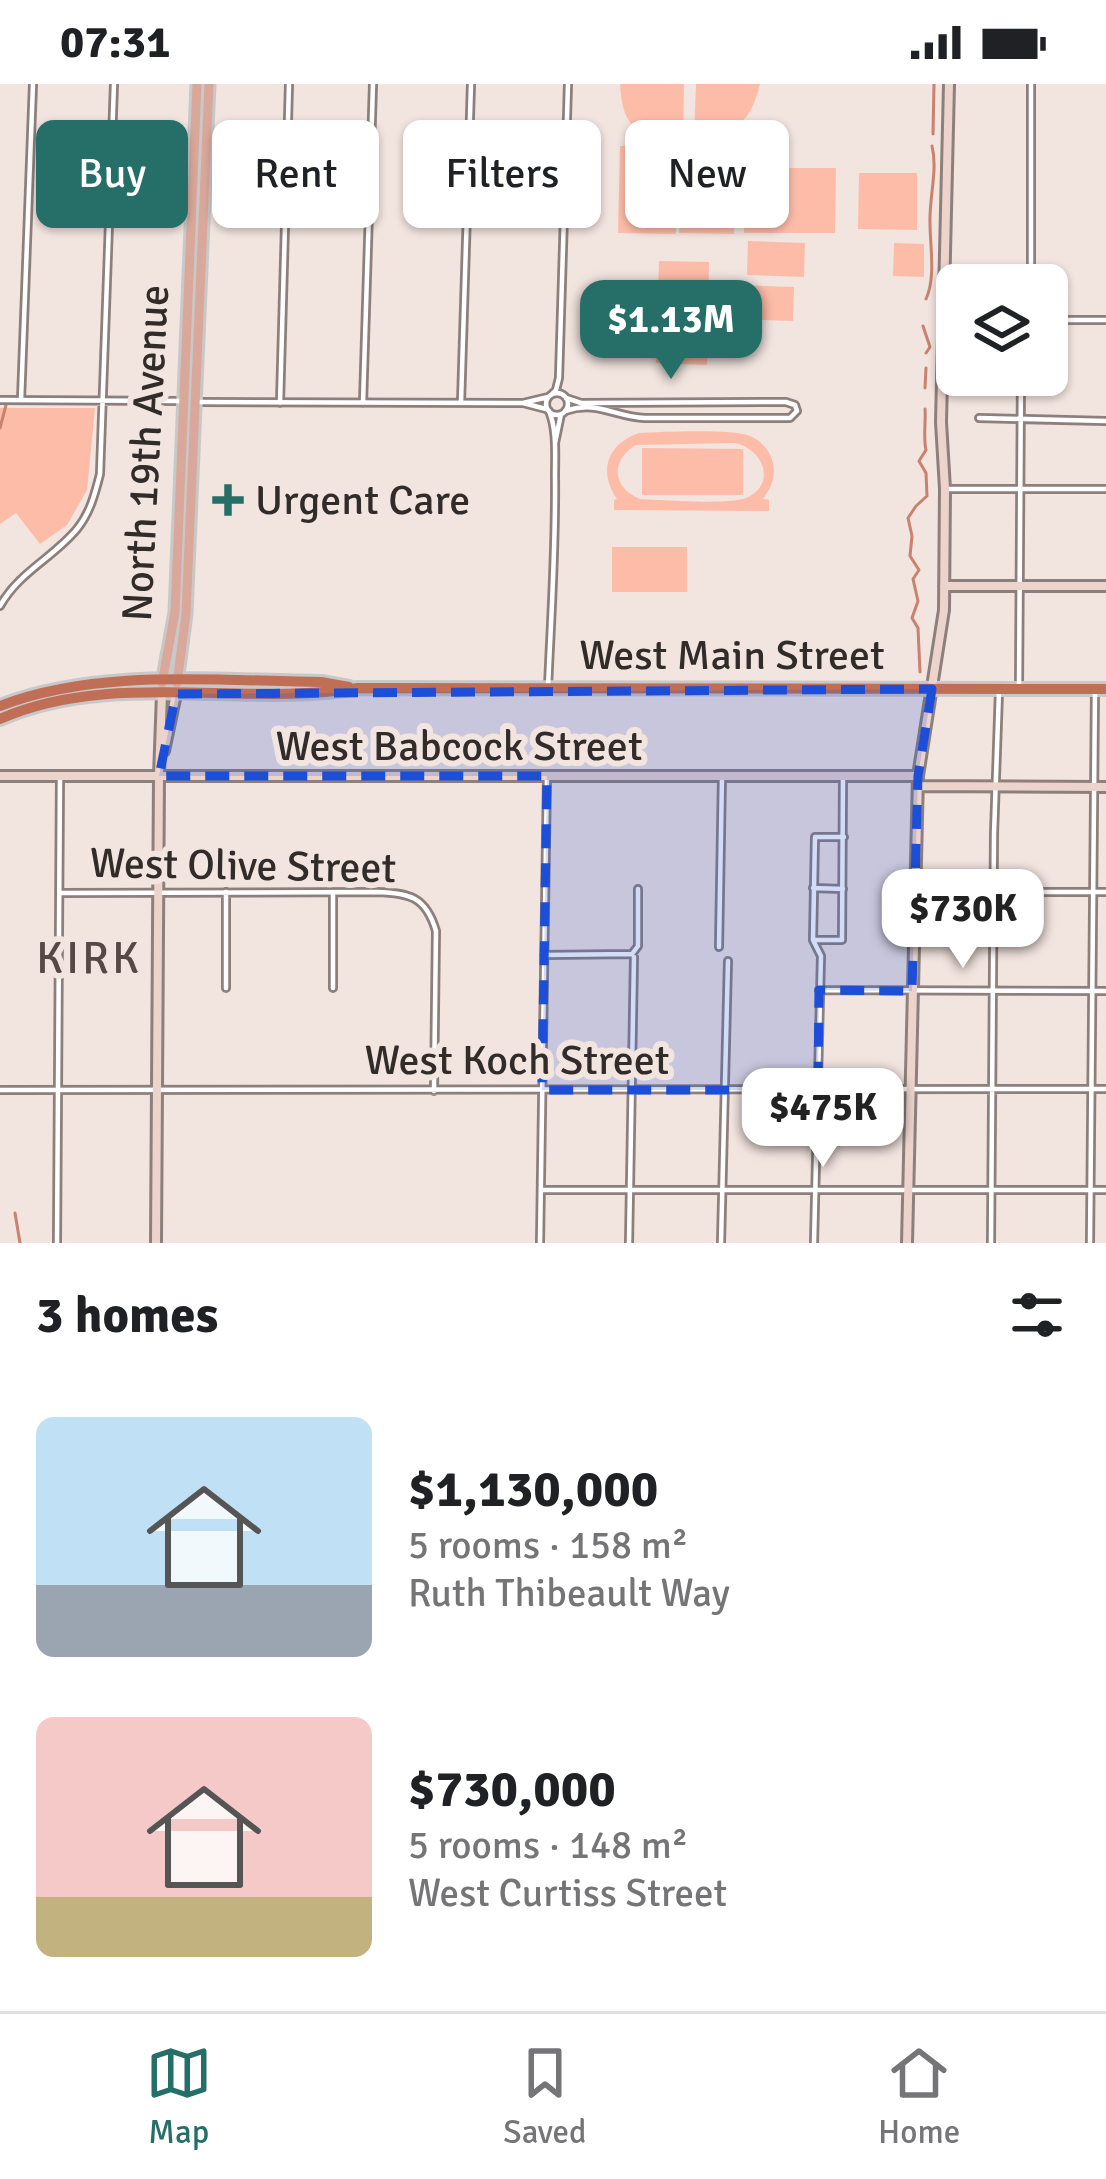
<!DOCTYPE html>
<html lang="en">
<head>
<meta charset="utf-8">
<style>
  body { margin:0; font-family:Signika,sans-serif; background:#f6f6f6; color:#202124; height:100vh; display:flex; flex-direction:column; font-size:45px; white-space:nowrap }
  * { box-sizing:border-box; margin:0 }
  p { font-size:39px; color:#757577 }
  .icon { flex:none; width:66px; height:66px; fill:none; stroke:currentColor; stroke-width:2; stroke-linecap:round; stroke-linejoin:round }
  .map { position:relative; height:1159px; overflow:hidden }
  .drawer { display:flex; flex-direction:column; background:#fff; flex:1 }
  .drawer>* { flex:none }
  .banner { position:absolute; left:36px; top:36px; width:1035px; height:108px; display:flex; gap:24px }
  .buttons { position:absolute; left:936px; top:180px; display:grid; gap:24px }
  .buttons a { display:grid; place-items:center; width:132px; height:132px; border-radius:18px; background:#fff; box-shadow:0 3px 9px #0004; font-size:60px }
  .price { position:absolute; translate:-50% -102px; padding:0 27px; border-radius:24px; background:#fff; color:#222; font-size:39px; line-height:78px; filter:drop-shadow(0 3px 6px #0008) }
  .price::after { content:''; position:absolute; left:50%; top:72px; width:36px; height:27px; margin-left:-18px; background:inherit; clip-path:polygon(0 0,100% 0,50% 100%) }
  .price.current { background:#266f68; color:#fff }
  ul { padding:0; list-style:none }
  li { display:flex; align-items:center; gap:36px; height:300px; padding:0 36px }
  li span { display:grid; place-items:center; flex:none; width:336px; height:240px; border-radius:18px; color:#555 }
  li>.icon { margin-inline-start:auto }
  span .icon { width:144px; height:144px; fill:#fffc; stroke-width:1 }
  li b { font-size:51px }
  h2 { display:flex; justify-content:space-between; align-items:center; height:144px; padding:0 36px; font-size:51px }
  .chip { padding:0 42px; border-radius:18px; background:#fff; box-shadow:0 3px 9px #0004; font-size:42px; line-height:108px }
  .chip.current { background:#266f68; color:#fff }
  .status { display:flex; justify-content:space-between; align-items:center; height:84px; padding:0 60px; background:#fff; direction:ltr }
  .status svg { height:33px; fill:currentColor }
  .tabs { display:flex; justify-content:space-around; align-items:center; height:168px; border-top:3px solid #e0e0e0; background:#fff; font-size:33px; color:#757577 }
  .tabs a { display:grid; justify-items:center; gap:6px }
  .tabs .current { color:#266f68 }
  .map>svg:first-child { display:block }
  .green { fill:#fdbca8; fill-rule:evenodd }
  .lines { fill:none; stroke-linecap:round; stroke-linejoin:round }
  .stream { stroke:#c8826e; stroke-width:3 }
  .street-casing { stroke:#8d807c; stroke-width:10 }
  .secondary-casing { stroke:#8d807c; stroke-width:14 }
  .primary-casing { stroke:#c9c8c8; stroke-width:15 }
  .highway-casing { stroke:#c9c8c8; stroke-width:16 }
  .street { stroke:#fff; stroke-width:4.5 }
  .secondary { stroke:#ecd4cc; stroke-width:8 }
  .primary { stroke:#d9a89a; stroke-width:9 }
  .highway { stroke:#c06e56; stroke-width:10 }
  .marked { fill:#1d4ed8; fill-opacity:0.2; stroke:#1d4ed8; stroke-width:9; stroke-dasharray:24 15; stroke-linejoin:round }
  .poi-dot { fill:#266f68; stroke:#f2e4df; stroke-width:4.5 }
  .labels { text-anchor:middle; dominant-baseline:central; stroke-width:12; stroke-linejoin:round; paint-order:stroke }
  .street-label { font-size:42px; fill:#312c2a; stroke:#f2e4df }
  .poi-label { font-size:42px; fill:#312c2a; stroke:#f2e4df; text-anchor:start }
  .neighbourhood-label { font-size:45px; letter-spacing:3px; fill:#554946; stroke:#f2e4df }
</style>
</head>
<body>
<div class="status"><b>07:31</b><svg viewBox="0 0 49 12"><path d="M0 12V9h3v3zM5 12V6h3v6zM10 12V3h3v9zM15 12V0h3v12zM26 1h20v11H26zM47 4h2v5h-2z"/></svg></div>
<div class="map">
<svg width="1106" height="1159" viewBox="0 0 1106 1159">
  <rect width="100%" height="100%" fill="#f2e4df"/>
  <path class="green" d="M620,0h64l-1,53c-43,-3 -60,-3 -63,-53z
    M696,0h64c-10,40 -25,51 -66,53z
    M682,61l53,1 -1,88 -55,-1z
    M620,62l57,1 -1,87 -58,-1z
    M744,84h92l-1,65h-91z
    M859,89h58v57l-59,-1z
    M748,157l57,2 -1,34 -57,-2z
    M894,159l30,1v33l-31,-1z
    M659,177l50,1 -2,103 -51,-2z
    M737,201l57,2 -1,34 -57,-2z
    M0,324h95l-8,82 -20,35 -27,19 -24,-31 -16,11z
    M639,349c22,-1 89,-4 108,2 13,4 23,15 26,28 3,14 -2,25 -10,36l6,1v11l-155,-1v-10l3,-1c-19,-27 -10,-55 22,-66zM735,359c29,6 42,42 11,55 -18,7 -84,2 -106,1 -28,-11 -30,-39 -4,-54z
    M642,364l101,1v46h-101z
    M612,463h75v45h-75z"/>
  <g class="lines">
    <path class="stream" d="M933,50l1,-50
      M926,215c10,-22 4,-52 4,-76 -1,-25 8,-53 2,-77
      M923,242l7,21 -4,6
      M925,304l1,-20
      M0,344l6,-23
      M920,588l-2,-44 -6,-10 6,-17 -5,-22 6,-9 -9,-14 2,-20 -4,-18 8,-12 11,-10 -1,-23 -7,-12 7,-11c-3,-13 0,-26 -1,-41
      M15,1129l5,30"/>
    <defs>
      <path id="street" d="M1031,201v-201
        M1047,236h59
        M546 320a11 11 0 1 1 22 0a11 11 0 1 1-22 0Z
        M551,311l5,-5 3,-12 9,-294
        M0,316l180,1
        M21,316l12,-316
        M198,318l325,1 25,-6
        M280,319l9,-319
        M363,319l10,-319
        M461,319l10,-319
        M523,319l23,6
        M565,327c32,-11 50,6 80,7h145l7,-7 -2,-6 -9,-3 -205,1 -15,-5
        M979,334l127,3
        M555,359l6,-29
        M945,405h161
        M0,522c19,-34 53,-48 77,-77 13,-16 18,-35 23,-55l14,-390
        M548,604c3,-71 8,-141 7,-212 0,-20 2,-47 -6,-65
        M1019,605l2,-314
        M813,804l30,1
        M333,808v96
        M914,808h192
        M60,809l317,-1c33,1 49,5 59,39l-2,160
        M813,856h29l1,-163
        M719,863l3,-171
        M544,871l88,-1 6,-8v-57
        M226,904v-96
        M819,906l287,1
        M0,1006l1106,-1
        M541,1106h565
        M57,1159l3,-467
        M540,1159l7,-467
        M629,1159l5,-286
        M721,1159l7,-282
        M814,1159l7,-287 -8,-16 2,-103h29
        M991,1159l3,-409 5,-143
        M1090,1159l5,-552"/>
      <path id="secondary" d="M944,502h162
        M164,667l12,-57
        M0,692h918
        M918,702l188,1
        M156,1159l3,-467 3,-82
        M907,1159l11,-467 26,-166 1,-121 -4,-67 8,-338"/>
      <path id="primary" d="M162,599l13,-71 22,-528
        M177,599l9,-69 23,-530"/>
      <path id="highway" d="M0,622c97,-38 218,-25 321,-24l28,5
        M0,635c110,-49 242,-12 358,-31l748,1"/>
    </defs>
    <use href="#street" class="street-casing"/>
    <use href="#secondary" class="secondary-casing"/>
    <use href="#primary" class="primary-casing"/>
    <use href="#highway" class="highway-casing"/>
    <use href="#street" class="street"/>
    <use href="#secondary" class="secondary"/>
    <use href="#primary" class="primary"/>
    <use href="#highway" class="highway"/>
  </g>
  <path class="marked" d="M932,605l-14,87 -6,215 -93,-1 -1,100h-276l5,-314h-388l17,-82z"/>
  <path class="poi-dot" d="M222 398h12v12h12v12h-12v12h-12v-12h-12v-12h12z"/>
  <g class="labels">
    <g class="street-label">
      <text transform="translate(146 369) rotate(-87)">North 19th Avenue</text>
      <text x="732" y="571">West Main Street</text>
      <text x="459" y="662">West Babcock Street</text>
      <text transform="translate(243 782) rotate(1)">West Olive Street</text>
      <text x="517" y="976">West Koch Street</text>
    </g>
    <g class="poi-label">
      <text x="255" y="416">Urgent Care</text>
    </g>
    <g class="neighbourhood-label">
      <text x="89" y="874">KIRK</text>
    </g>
  </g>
</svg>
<div class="buttons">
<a><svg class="icon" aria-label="layers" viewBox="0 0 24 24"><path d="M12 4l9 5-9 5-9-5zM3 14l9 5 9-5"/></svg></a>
</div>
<b class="price current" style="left:671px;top:298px">$1.13M</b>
<b class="price" style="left:963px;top:887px">$730K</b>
<b class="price" style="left:823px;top:1086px">$475K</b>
<div class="banner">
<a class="chip current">Buy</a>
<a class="chip">Rent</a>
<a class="chip">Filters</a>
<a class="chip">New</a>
</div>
</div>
<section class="drawer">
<h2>3 homes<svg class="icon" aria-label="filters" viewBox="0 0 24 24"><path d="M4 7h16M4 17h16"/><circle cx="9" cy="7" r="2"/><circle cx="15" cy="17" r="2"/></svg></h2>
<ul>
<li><span style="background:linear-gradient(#bfe0f5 70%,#9aa5b1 0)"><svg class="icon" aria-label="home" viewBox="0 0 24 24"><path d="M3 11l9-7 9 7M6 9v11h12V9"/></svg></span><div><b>$1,130,000</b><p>5 rooms · 158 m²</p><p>Ruth Thibeault Way</p></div></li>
<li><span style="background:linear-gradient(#f6c9c9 75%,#c2b280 0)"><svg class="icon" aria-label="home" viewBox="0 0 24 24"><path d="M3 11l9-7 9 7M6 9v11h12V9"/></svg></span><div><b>$730,000</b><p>5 rooms · 148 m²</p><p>West Curtiss Street</p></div></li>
</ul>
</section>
<nav class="tabs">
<a class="current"><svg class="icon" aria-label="map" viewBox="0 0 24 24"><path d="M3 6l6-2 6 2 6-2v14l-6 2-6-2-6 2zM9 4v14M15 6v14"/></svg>Map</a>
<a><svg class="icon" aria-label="saved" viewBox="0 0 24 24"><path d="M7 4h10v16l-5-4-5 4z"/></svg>Saved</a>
<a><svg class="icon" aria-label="home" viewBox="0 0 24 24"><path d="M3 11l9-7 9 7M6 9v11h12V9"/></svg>Home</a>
</nav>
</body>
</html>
